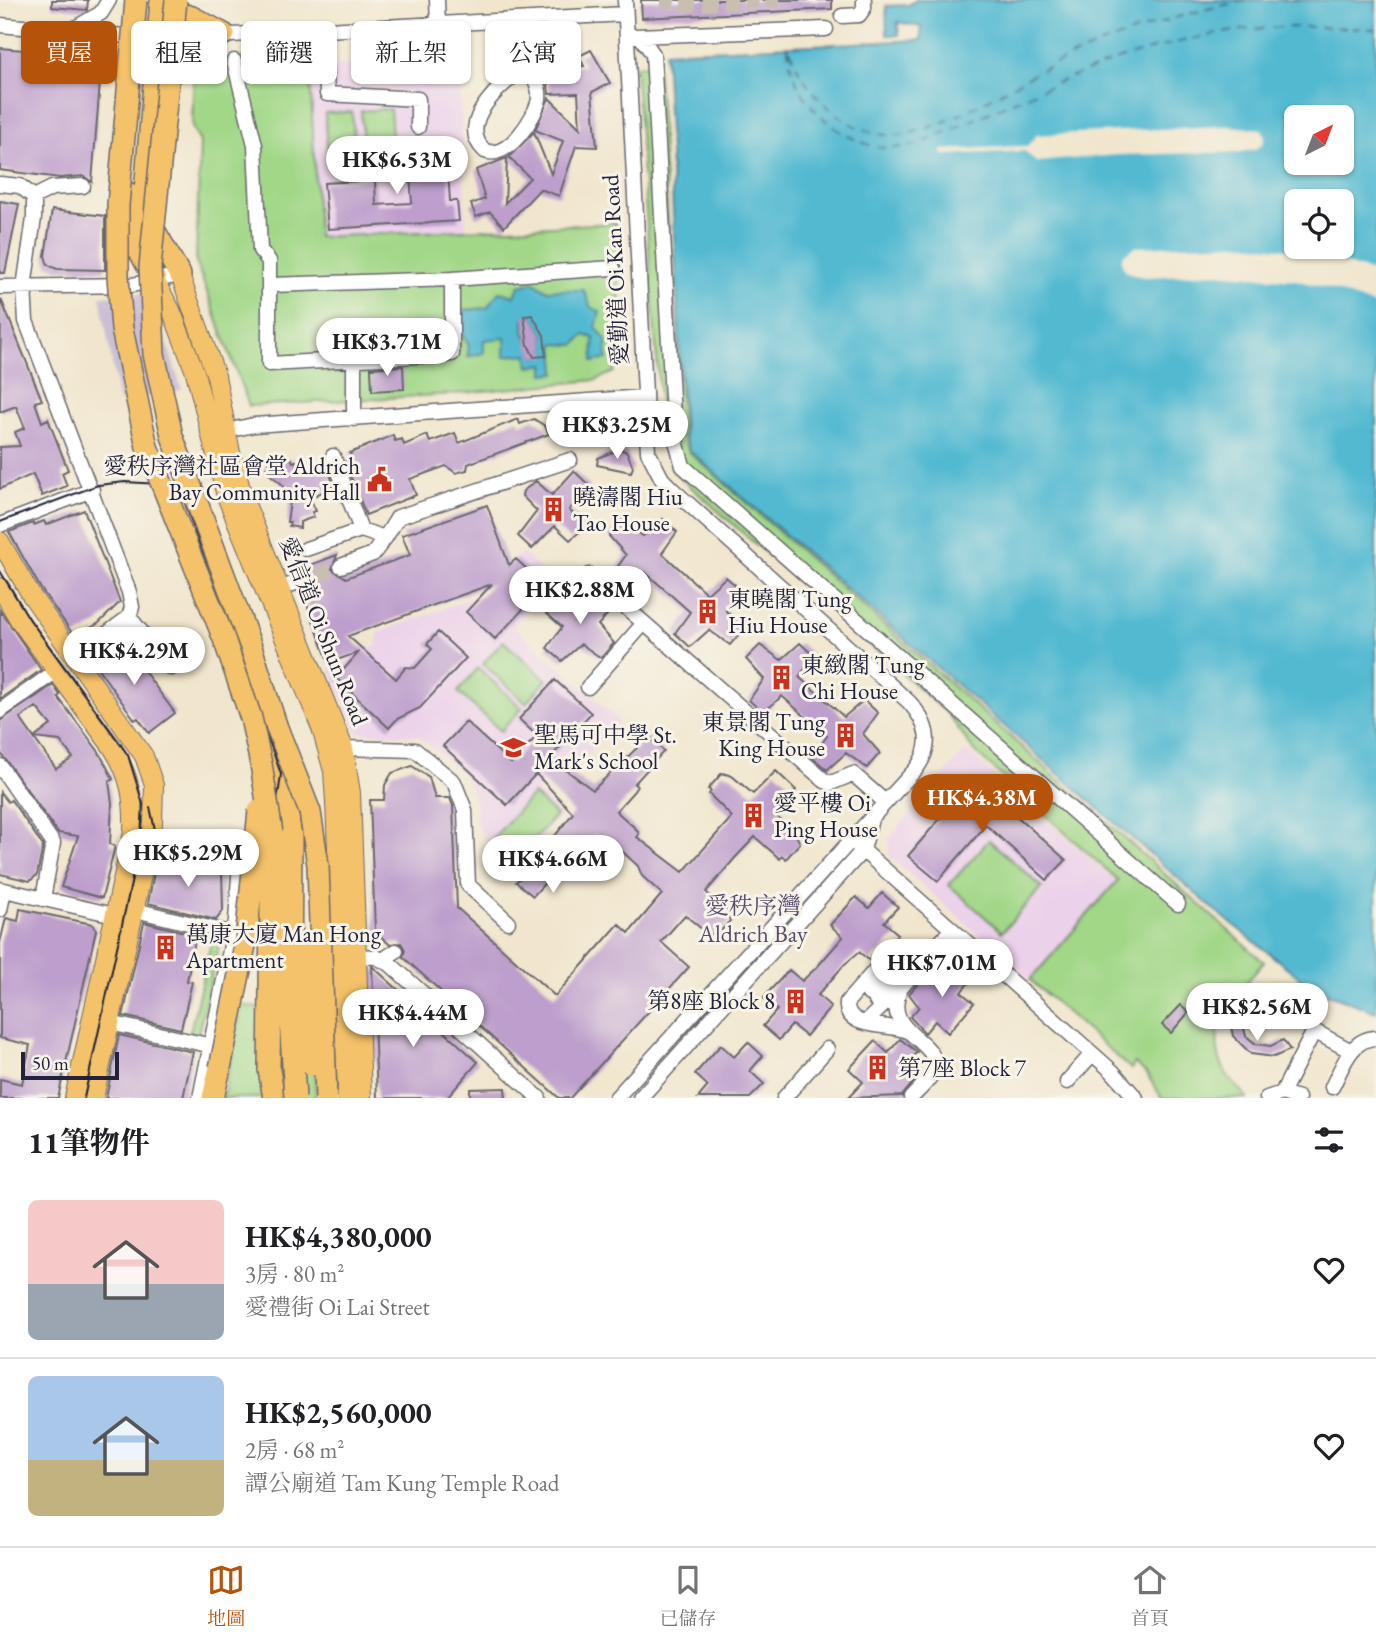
<!DOCTYPE html>
<html lang="zh-TW">
<head>
<meta charset="utf-8">
<style>
  body { margin:0; font-family:"EB Garamond","Noto Serif TC",serif; background:#f2f2f2; color:#202124; height:100vh; display:flex; flex-direction:column; font-size:26px; white-space:nowrap }
  * { box-sizing:border-box; margin:0 }
  p { font-size:23px; color:#757577 }
  .icon { flex:none; width:38px; height:38px; fill:none; stroke:currentColor; stroke-width:2; stroke-linecap:round; stroke-linejoin:round }
  .map { position:relative; height:1098px; overflow:hidden }
  .sheet { display:flex; flex-direction:column; background:#fff; flex:1 }
  .sheet>* { flex:none }
  .hud { position:absolute; left:21px; top:21px; width:700px; height:63px; display:flex; gap:14px }
  .needle { width:46px; rotate:42deg }
  .buttons { position:absolute; left:1284px; top:105px; display:grid; gap:14px }
  .buttons a { display:grid; place-items:center; width:70px; height:70px; border-radius:10px; background:#fff; box-shadow:0 2px 5px #0004; font-size:35px }
  .scale { position:absolute; left:21px; bottom:18px; width:98px; box-sizing:border-box; padding-left:7px; border:4px solid #22223b; border-top:0; font-size:19px; line-height:24px; white-space:nowrap; color:#22223b; -webkit-text-stroke:5px #f7f3e8; paint-order:stroke }
  .price { position:absolute; translate:-50% -60px; padding:0 16px; border-radius:24px; background:#fff; color:#222; font-size:23px; line-height:46px; filter:drop-shadow(0 2px 4px #0008) }
  .price::after { content:''; position:absolute; left:50%; top:42px; width:21px; height:16px; margin-left:-10px; background:inherit; clip-path:polygon(0 0,100% 0,50% 100%) }
  .price.on { background:#b45309; color:#fff }
  ul { padding:0; list-style:none }
  li { display:flex; align-items:center; gap:21px; height:175px; padding:0 28px }
  li+li { border-top:2px solid #e0e0e0 }
  li span { display:grid; place-items:center; flex:none; width:196px; height:140px; border-radius:10px; color:#555 }
  li>.icon { margin-inline-start:auto }
  span .icon { width:84px; height:84px; fill:#fffc; stroke-width:1 }
  li b { font-size:30px }
  h2 { display:flex; justify-content:space-between; align-items:center; height:84px; padding:0 28px; font-size:30px }
  .tag { padding:0 24px; border-radius:10px; background:#fff; box-shadow:0 2px 5px #0004; font-size:24px; line-height:63px }
  .tag.on { background:#b45309; color:#fff }
  .tab-bar { display:flex; justify-content:space-around; align-items:center; height:98px; border-top:2px solid #e0e0e0; background:#fff; font-size:19px; color:#757577 }
  .tab-bar a { display:grid; justify-items:center; gap:4px }
  .tab-bar .on { color:#b45309 }
  .map>svg:first-child { display:block }
  .built { fill:#ecd1ea; fill-rule:evenodd }
  .industrial { fill:#cbbfd5 }
  .green { fill:#a1d787; stroke:#627c61; stroke-width:2 }
  .water { fill:#53b9d1; stroke:#3a6e86; stroke-width:2; fill-rule:evenodd }
  .pier { fill:#f1e6cd }
  .lines { fill:none; stroke-linecap:round; stroke-linejoin:round }
  .ferry { stroke:#335770; stroke-width:2; stroke-dasharray:9 7; stroke-linecap:butt }
  .building { fill:#bd9ecc; fill-rule:evenodd }
  .minor-tunnel { stroke:#c8bfb0; stroke-width:14; stroke-dasharray:14 7; stroke-linecap:butt }
  .minor-casing { stroke:#6a676e; stroke-width:17 }
  .major-casing { stroke:#6a676e; stroke-width:20 }
  .highway-casing { stroke:#6a676e; stroke-width:24 }
  .minor { stroke:#fff; stroke-width:14 }
  .major { stroke:#f4c26a; stroke-width:18 }
  .highway { stroke:#f4c26a; stroke-width:21 }
  .tram { stroke:#22223b; stroke-width:2 }
  .highway-bridge-casing { stroke:#6a676e; stroke-width:24; stroke-linecap:butt }
  .highway-bridge { stroke:#f4c26a; stroke-width:21 }
  .labels { text-anchor:middle; dominant-baseline:central; stroke-width:6; stroke-linejoin:round; paint-order:stroke }
  .street-label { font-size:23px; fill:#22223b; stroke:#f7f3e8 }
  .poi-label { font-size:23px; fill:#22223b; stroke:#f7f3e8; text-anchor:start }
  .neighbourhood-label { font-size:24px; fill:#584d6e; stroke:#f7f3e8 }
</style>
</head>
<body>
<div class="map">
<svg width="1376" height="1098" viewBox="0 0 1376 1098">
  <rect width="100%" height="100%" fill="#f7f3e8"/>
  <filter id="ink" filterUnits="userSpaceOnUse"><feTurbulence type="fractalNoise" baseFrequency=".0143" numOctaves="2"/><feDisplacementMap in="SourceGraphic" scale="14" xChannelSelector="R" yChannelSelector="G"/><feConvolveMatrix kernelMatrix="1 2 1 2 8 2 1 2 1" color-interpolation-filters="sRGB"/></filter>
  <filter id="wash" filterUnits="userSpaceOnUse"><feTurbulence type="fractalNoise" baseFrequency=".00686" numOctaves="4" result="noise"/><feDisplacementMap in="SourceGraphic" scale="28" xChannelSelector="R" yChannelSelector="G"/><feGaussianBlur stdDeviation="1.57" result="paint"/><feColorMatrix in="noise" values="0 0 0 0 0 0 0 0 0 0 0 0 0 0 0 0 0 1.4 0 .05"/><feComposite in="paint" operator="in"/></filter>
  <g filter="url(#wash)">
    <rect width="100%" height="100%" fill="#f1e6cd"/>
    <path class="built" d="M459,60l7,170 -148,7 -8,-170z
      M522,553l32,29 -40,44 105,95 -40,44 -10,-9 -33,36 25,23 -62,67 -13,-12 1,-26 -10,-19 -4,-34 -10,-17 -44,-38 -63,-4 -27,-63 15,-6 15,-17 17,1 2,-14 103,-38z
      M966,750l150,131 -86,99 -141,-124v-18zM971,782l37,16 -5,6 62,56 -17,20 -62,-55 -48,56 -30,-25z"/>
    <path class="industrial" d="M143,293l10,8 29,89 -63,11 -19,-105z"/>
    <path class="green" d="M309,53l9,184 298,-14 6,126 -8,23 -18,8 -142,14 -205,12 -53,-144 4,-120 -8,-15 2,-66z
      M657,65l26,372 6,15 575,510c-26,31 -64,66 -38,111 5,9 15,16 21,25h-85l-16,-25 -11,-10 -4,6 -101,-89 88,-100 -144,-129 -26,-37 -273,-241 -12,-32 -28,-375z
      M390,109l4,55 -30,1 -3,-54z
      M352,112l4,54 -28,1 -3,-54z
      M503,641l44,39 -21,23 -43,-39z
      M478,668l44,40 -21,23 -43,-39z
      M533,794l23,21 -39,43 -23,-21z
      M989,840l53,47 -40,45 -53,-47z
      M213,934l8,2 -23,98 -8,-2z
      M242,1005l72,13 2,80h-93z"/>
    <path class="water" d="M916,0h460v1012l-63,-24 -101,-80 -522,-457 -6,-14 -19,-385 256,-12v-13l-23,-5 1,13h-12l-1,-29 22,-1zM1297,117h45v46h-45zM1297,201h45v46h-45z
      M535,282l11,8h38l6,16 10,6 -4,15 10,13 1,19 -14,3 1,-24 -10,-3 -9,10 -21,-1 2,29 -12,1v-10l-15,3 -2,-13 -22,2v-18l-21,2v13l-17,4 2,-11 -8,-14 1,-22 25,-2 12,-16 16,4 4,-10zM532,315l12,20 1,20 -11,2 -10,-26v-14z"/>
    <path class="pier" d="M1225,126l36,3 4,7 -2,7 -7,6 -16,3 -125,3 -79,7 -11,-11 -82,4 -1,-5 85,-4 10,-11z
      M1238,243l65,8 73,22v33l-44,-17 -36,-9 -78,-7 -75,4 -17,-6 -4,-7v-8l13,-9z"/>
    <g class="lines">
      <path class="ferry" d="M788,46c1,48 44,92 91,101 14,3 29,-1 43,-4 94,-42 187,-89 289,-108 51,-11 113,-8 165,-6
        M790,50c13,41 59,88 106,85 49,-4 105,-46 150,-67 57,-27 145,-60 207,-68"/>
    </g>
    <g id="blocks">
      <path class="building" d="M52,0h36l-1,10 -35,-3z
        M641,0h191v9l-190,9z
        M0,48l102,9 -10,125 -9,-6 -23,2 -60,-8z
        M591,50l19,33 -18,9 5,55 -21,-1 -17,50 -19,-7 -36,38 -14,-15 -14,5 -5,-13 14,-5 -9,-29 31,-12 -2,45 25,-25 -21,-21 25,-25 17,42 12,-33 -28,-11 14,-32 31,30 -2,-35 -29,1 -3,-26 38,-2 -5,-10z
        M446,143l4,58h7l2,20 -131,8 -4,-46 51,-3 1,25 36,-2 -4,-57z
        M0,201l19,3 -14,69h-5z
        M52,210l53,6v54l-48,-1 -9,-4 -3,-9z
        M1,299l41,101 -7,2 7,20 6,-3 20,51 -6,3 5,13 -25,10 -9,-22 -33,15v-42l20,-1 -5,-14 10,-4 -9,-22 -16,6z
        M532,315l12,20 2,21 -12,1 -6,-12 -4,-29z
        M403,366l1,23 -32,2 -1,-23z
        M518,419l2,5 14,-5 11,7 4,8 -81,30 -1,6 -11,3 -10,-7 -36,13 6,16 -50,20 -21,-53 7,-3 -2,-6 43,-18 2,6 7,-2 2,6 23,-10 3,7 25,-9 4,10z
        M620,449l7,3 6,15 -2,5 -34,-7 1,-7z
        M291,458l2,4 3,-1 5,13 18,-7 9,2 6,17 -24,12 6,13 -4,1 2,5 -14,5v6l-11,-2 1,-4h-3l3,-20 -7,-17 -16,-13 2,-2 -3,-3 6,-8 5,4z
        M574,471l16,15 -21,24 15,14 -1,5 -13,11 -15,-14 -23,23 -14,-13 19,-25 -15,-15 1,-5 13,-10 16,14z
        M487,505l22,60 7,-6 29,27 -50,53 -29,-27 26,-28 -144,52 48,43 10,-12 9,1 17,-19 -5,-5 11,-12 28,26 -46,50 -23,11 -8,9 -53,-50 23,-26 -30,11 -27,-72 5,-7v-6l-13,-7 43,-16 -5,14 14,9 64,-23 -8,-20z
        M84,510l36,92 -21,21 -24,14 -34,-48 -32,-57 24,-9 1,2 10,-4 2,4z
        M663,519l14,13 -15,21 45,41 19,-17 15,13 -15,21 17,19 -13,15 -21,-15 -19,17 -15,-14 15,-21 -45,-40 -19,17 -15,-13 15,-21 -17,-19 13,-15 21,15z
        M593,592l17,14 2,3 -14,16 16,18 -13,15 -20,-14 -19,17 -15,-13 15,-21 -16,-14 17,-19 16,14z
        M0,610l41,60 -41,29z
        M122,641l53,72 -26,20 -11,-15 -3,2 -36,-50 1,-14z
        M800,643l14,13 -15,21 23,20 22,20 20,-17 14,13 -15,21 17,19 -13,15 -21,-15 -19,17 -15,-13 15,-21 -45,-40 -19,17 -14,-13 15,-21 -18,-20 14,-14 21,15z
        M555,680l36,33 -41,45 43,32 46,-44 -9,-9 8,-9 26,23 -30,33 3,2 -3,5 -18,20 20,18 3,5 -2,3 46,35 49,-55 -23,-23 2,-3 -3,-2 14,-16 10,3 21,18 23,-23 20,19 -21,25 20,18 5,10 -14,16 -4,-3 -2,3 -25,-22 -20,21 -29,34 20,18 4,11 -14,15 -3,-3 -3,3 -25,-21 -24,27 28,25 -119,131h-11l-156,-141 2,-7 -4,-7 -12,1 -14,-13 -5,-131h14l1,-15 7,-12 20,-7 17,11 6,21h15l3,8 4,102 98,88 64,-72 10,9 33,-39 -20,-18 -4,-10 -15,-14 -2,3 -6,-3 -20,-18 -18,20 -4,3 -3,-2 -37,41 -17,-14 6,-6 1,-10h8l42,-53 -37,-39 -29,31 -64,-59 23,-24 45,41 26,-27 -18,-17z
        M53,685l7,10 -2,2 41,55 14,27 -4,3 3,21 -2,41 5,2 -13,52 -41,-11 17,-51 -20,-3 -58,-81v-31zM36,707l15,18 -17,13 -14,-20zM34,738l26,3 13,17 -17,11z
        M971,782l37,17 -5,5 63,56 -19,20 -61,-55 -48,56 -30,-25z
        M0,792l8,10 3,-2 32,46 -6,29 -7,6 -30,-7z
        M157,858l65,13 1,40 -7,9 -68,-17z
        M882,893l16,14 -14,15 14,12 -28,27 -11,-9 -15,13 -26,30 13,12 -25,29 -14,-11 -13,15 -16,-14 14,-16 -14,-12 26,-28 13,11 15,-14 26,-30 -13,-12 26,-28 13,11z
        M20,909l72,15 4,6 -38,168h-58v-19l22,5 8,-39 -30,-7v-95l6,-25 12,3z
        M144,922l52,13 -9,46 5,1 -11,47 -58,-13z
        M958,962l16,14 -13,16 13,11 -26,30 -13,-12 -10,12 -15,-16 9,-10 -10,-13 23,-27 13,11z
        M372,966l106,96 -31,36h-70z
        M1259,987h16l11,5 13,14 -11,5 -16,-13h-11l-12,7 -8,-8z
        M1181,1005l8,7 -18,21 -9,-8z
        M1230,1021h12l4,15 10,8 15,2 12,-6 7,10 -16,7 -23,-3 -18,-18z
        M119,1035l74,17 -10,46h-77z
        M900,1039l17,13 -13,15 13,11 -15,18 -54,2 15,-16 -14,-13 26,-28 13,12z
        M748,1042l15,14 -13,15 14,13 -14,14h-52l10,-12 -13,-12 22,-25 4,-4 13,12z
        M505,1088l1,10h-36v-9z"/>
    </g>
  </g>
  <g filter="url(#ink)">
    <use href="#blocks" fill-opacity="0" stroke="#6a676e" stroke-width="2"/>
    <g class="lines">
      <path class="minor-tunnel" d="M661,0l19,5 100,-5
        M298,582l43,-16"/>
      <defs>
        <path id="minor" d="M437,0l1,25
          M842,16l17,-1 5,-7v-8
          M0,25l158,14 467,-25
          M324,30l3,64 91,5v28
          M70,31l31,-18 8,-13
          M635,36l191,-7
          M640,36l13,18 21,380 9,32 495,438
          M234,61l21,84 5,105 9,11v103l183,-10v-75
          M529,65c-22,14 -76,57 -44,86 23,9 50,-33 54,-52 2,-15 -9,-24 -9,-36 -1,-14 4,-30 6,-43
          M0,184l20,2 14,11v21l-10,69 2,34 103,271 3,15 -3,10 -53,40
          M34,197l18,-9 31,-2
          M270,285l182,-6 161,-11
          M0,287l132,-2 48,-10
          M354,359v60
          M216,433l38,-8 390,-28
          M333,456l28,74
          M0,525l92,-35
          M306,549l55,-19 24,8 13,-21 172,-57
          M341,566l32,-12 12,-16
          M589,575l236,206 6,2 22,-9 32,28
          M282,588l16,-6
          M129,617l42,51
          M588,687l56,-64
          M0,711l56,-40
          M342,748l73,2 39,32 11,28 3,75 40,37
          M0,766l53,77 -10,56
          M849,838l263,233 24,27
          M148,846l99,17
          M0,889l114,26 21,-5 99,24
          M0,910l4,-20
          M356,956l20,1 14,7 149,134
          M384,959l12,-8
          M900,989c-19,45 40,50 34,79 -3,12 -16,22 -23,30
          M869,994l37,-42
          M876,1001l40,-45
          M866,1022l34,-33 51,-59
          M110,1023l102,23
          M907,1031c-19,-8 -63,-1 -60,-29l44,-50 10,-3 28,9
          M1067,1082l25,-28
          M1332,1087c10,-19 19,-49 44,-49
          M1282,1093l32,-62 37,20
          M200,1098l36,-177 4,-60
          M616,1098l300,-329c18,-24 12,-46 -7,-67l-236,-212 -11,-11 -14,-27 -23,-452
          M640,1098l223,-248 8,-31
          M784,1098l43,-49
          M1267,1098l15,-5 16,5"/>
        <path id="major" d="M180,275l36,101 15,77 13,46 100,249 7,45 11,305
          M156,282l16,30 23,60 31,124 95,232 12,43 2,31 12,296
          M0,541l31,54 113,161 10,29 -1,39 -59,274
          M0,587l19,33 93,127c18,28 22,51 21,85l-59,266"/>
        <path id="highway" d="M161,0l-16,191 7,35 28,49
          M160,7l32,10 32,17
          M128,193l4,44 23,43
          M251,647l25,78 15,112
          M269,1070l5,28
          M213,1098l7,-30"/>
      </defs>
      <use href="#minor" class="minor-casing"/>
      <use href="#major" class="major-casing"/>
      <use href="#highway" class="highway-casing"/>
      <use href="#minor" class="minor"/>
      <use href="#major" class="major"/>
      <use href="#highway" class="highway"/>
      <path class="tram" d="M0,522l98,-37 27,-3 51,3 7,13 98,276c-14,142 -114,34 -145,87
        M0,571l30,49 98,135 15,49 -2,34 -57,260
        M150,807l5,23 19,15"/>
      <defs>
        <path id="highway-bridge" d="M136,0l-18,205v71l4,53 25,118 77,192 27,79 10,46 11,69 -3,237
          M176,0l-26,267 4,87 18,82 79,211
          M276,725l34,87 8,53 8,233
          M291,837l-1,180 5,81
          M304,943l8,122
          M220,1068l26,-128 13,-129"/>
      </defs>
      <use href="#highway-bridge" class="highway-bridge-casing"/>
      <use href="#highway-bridge" class="highway-bridge"/>
    </g>
  </g>
  <defs>
    <symbol id="civic-bare" viewBox="-9 -9 18 18"><path d="M-.6-6.5H3V-4.5H.6V-3L4-1V1h2V6H-6V1h2V-1L-.6-3ZM-1.2 2.5V6h2.4V2.5Z" fill="#c8321e" stroke="#f7f3e8" stroke-width="2.5" paint-order="stroke"/></symbol>
    <symbol id="building-bare" viewBox="-9 -9 18 18"><path d="M-4-6H4V6H1V3H-1V6H-4ZM-2.5-4.3h1.7v1.8h-1.7ZM.8-4.3h1.7v1.8H.8ZM-2.5-1h1.7V.8h-1.7ZM.8-1h1.7V.8H.8Z" fill="#c8321e" stroke="#f7f3e8" stroke-width="2.5" paint-order="stroke"/></symbol>
    <symbol id="school-bare" viewBox="-9 -9 18 18"><path d="M0-5L7-2L0 1L-7-2ZM-4 1L0 2.5L4 1V4Q0 6-4 4Z" fill="#c8321e" stroke="#f7f3e8" stroke-width="2.5" paint-order="stroke"/></symbol>
  </defs>
  <g fill-rule="evenodd">
    <use href="#civic-bare" x="362" y="462" width="35" height="35"/>
    <use href="#building-bare" x="536" y="492" width="35" height="35"/>
    <use href="#building-bare" x="690" y="594" width="35" height="35"/>
    <use href="#building-bare" x="764" y="660" width="35" height="35"/>
    <use href="#building-bare" x="828" y="718" width="35" height="35"/>
    <use href="#school-bare" x="496" y="730" width="35" height="35"/>
    <use href="#building-bare" x="736" y="798" width="35" height="35"/>
    <use href="#building-bare" x="148" y="930" width="35" height="35"/>
    <use href="#building-bare" x="778" y="984" width="35" height="35"/>
    <use href="#building-bare" x="860" y="1050" width="35" height="35"/>
  </g>
  <g class="labels">
    <g class="street-label">
      <text transform="translate(615 270) rotate(-93)">愛勤道 Oi Kan Road</text>
      <text transform="translate(324 631) rotate(68)">愛信道 Oi Shun Road</text>
    </g>
    <g class="poi-label">
      <text x="360" y="466" text-anchor="end">愛秩序灣社區會堂 Aldrich<tspan x="360" dy="26">Bay Community Hall</tspan></text>
      <text x="573" y="497">曉濤閣 Hiu<tspan x="573" dy="26">Tao House</tspan></text>
      <text x="728" y="599">東曉閣 Tung<tspan x="728" dy="26">Hiu House</tspan></text>
      <text x="801" y="665">東緻閣 Tung<tspan x="801" dy="26">Chi House</tspan></text>
      <text x="825" y="722" text-anchor="end">東景閣 Tung<tspan x="825" dy="26">King House</tspan></text>
      <text x="534" y="735">聖馬可中學 St.<tspan x="534" dy="26">Mark's School</tspan></text>
      <text x="774" y="803">愛平樓 Oi<tspan x="774" dy="26">Ping House</tspan></text>
      <text x="186" y="934">萬康大廈 Man Hong<tspan x="186" dy="26">Apartment</tspan></text>
      <text x="775" y="1001" text-anchor="end">第8座 Block 8</text>
      <text x="898" y="1068">第7座 Block 7</text>
    </g>
    <g class="neighbourhood-label">
      <text x="753" y="905">愛秩序灣<tspan x="753" dy="28">Aldrich Bay</tspan></text>
    </g>
  </g>
</svg>
<div class="buttons">
<a><svg class="needle" viewBox="-14 -14 28 28"><path d="M0-13l5 13h-10z" fill="#e53935"/><path d="M0 13l5-13h-10z" fill="#757577"/></svg></a>
<a><svg class="icon" aria-label="locate" viewBox="0 0 24 24"><circle cx="12" cy="12" r="6"/><path d="M12 2v4M12 18v4M2 12h4M18 12h4"/></svg></a>
</div>
<div class="scale">50 m</div>
<b class="price" style="left:397px;top:196px">HK$6.53M</b>
<b class="price" style="left:387px;top:378px">HK$3.71M</b>
<b class="price" style="left:617px;top:461px">HK$3.25M</b>
<b class="price" style="left:580px;top:626px">HK$2.88M</b>
<b class="price" style="left:134px;top:687px">HK$4.29M</b>
<b class="price on" style="left:982px;top:834px">HK$4.38M</b>
<b class="price" style="left:188px;top:889px">HK$5.29M</b>
<b class="price" style="left:553px;top:895px">HK$4.66M</b>
<b class="price" style="left:942px;top:999px">HK$7.01M</b>
<b class="price" style="left:1257px;top:1043px">HK$2.56M</b>
<b class="price" style="left:413px;top:1049px">HK$4.44M</b>
<div class="hud">
<a class="tag on">買屋</a>
<a class="tag">租屋</a>
<a class="tag">篩選</a>
<a class="tag">新上架</a>
<a class="tag">公寓</a>
</div>
</div>
<section class="sheet">
<h2>11筆物件<svg class="icon" aria-label="filters" viewBox="0 0 24 24"><path d="M4 7h16M4 17h16"/><circle cx="9" cy="7" r="2"/><circle cx="15" cy="17" r="2"/></svg></h2>
<ul>
<li><span style="background:linear-gradient(#f6c9c9 60%,#9aa5b1 0)"><svg class="icon" aria-label="home" viewBox="0 0 24 24"><path d="M3 11l9-7 9 7M6 9v11h12V9"/></svg></span><div><b>HK$4,380,000</b><p>3房 · 80 m²</p><p>愛禮街 Oi Lai Street</p></div><svg class="icon" aria-label="heart" viewBox="0 0 24 24"><path d="M12 20l-8-8c-3-5 5-10 8-4 3-6 11-1 8 4z"/></svg></li>
<li><span style="background:linear-gradient(#a9c7e8 60%,#c2b280 0)"><svg class="icon" aria-label="home" viewBox="0 0 24 24"><path d="M3 11l9-7 9 7M6 9v11h12V9"/></svg></span><div><b>HK$2,560,000</b><p>2房 · 68 m²</p><p>譚公廟道 Tam Kung Temple Road</p></div><svg class="icon" aria-label="heart" viewBox="0 0 24 24"><path d="M12 20l-8-8c-3-5 5-10 8-4 3-6 11-1 8 4z"/></svg></li>
</ul>
</section>
<nav class="tab-bar">
<a class="on"><svg class="icon" aria-label="map" viewBox="0 0 24 24"><path d="M3 6l6-2 6 2 6-2v14l-6 2-6-2-6 2zM9 4v14M15 6v14"/></svg>地圖</a>
<a><svg class="icon" aria-label="saved" viewBox="0 0 24 24"><path d="M7 4h10v16l-5-4-5 4z"/></svg>已儲存</a>
<a><svg class="icon" aria-label="home" viewBox="0 0 24 24"><path d="M3 11l9-7 9 7M6 9v11h12V9"/></svg>首頁</a>
</nav>
</body>
</html>
